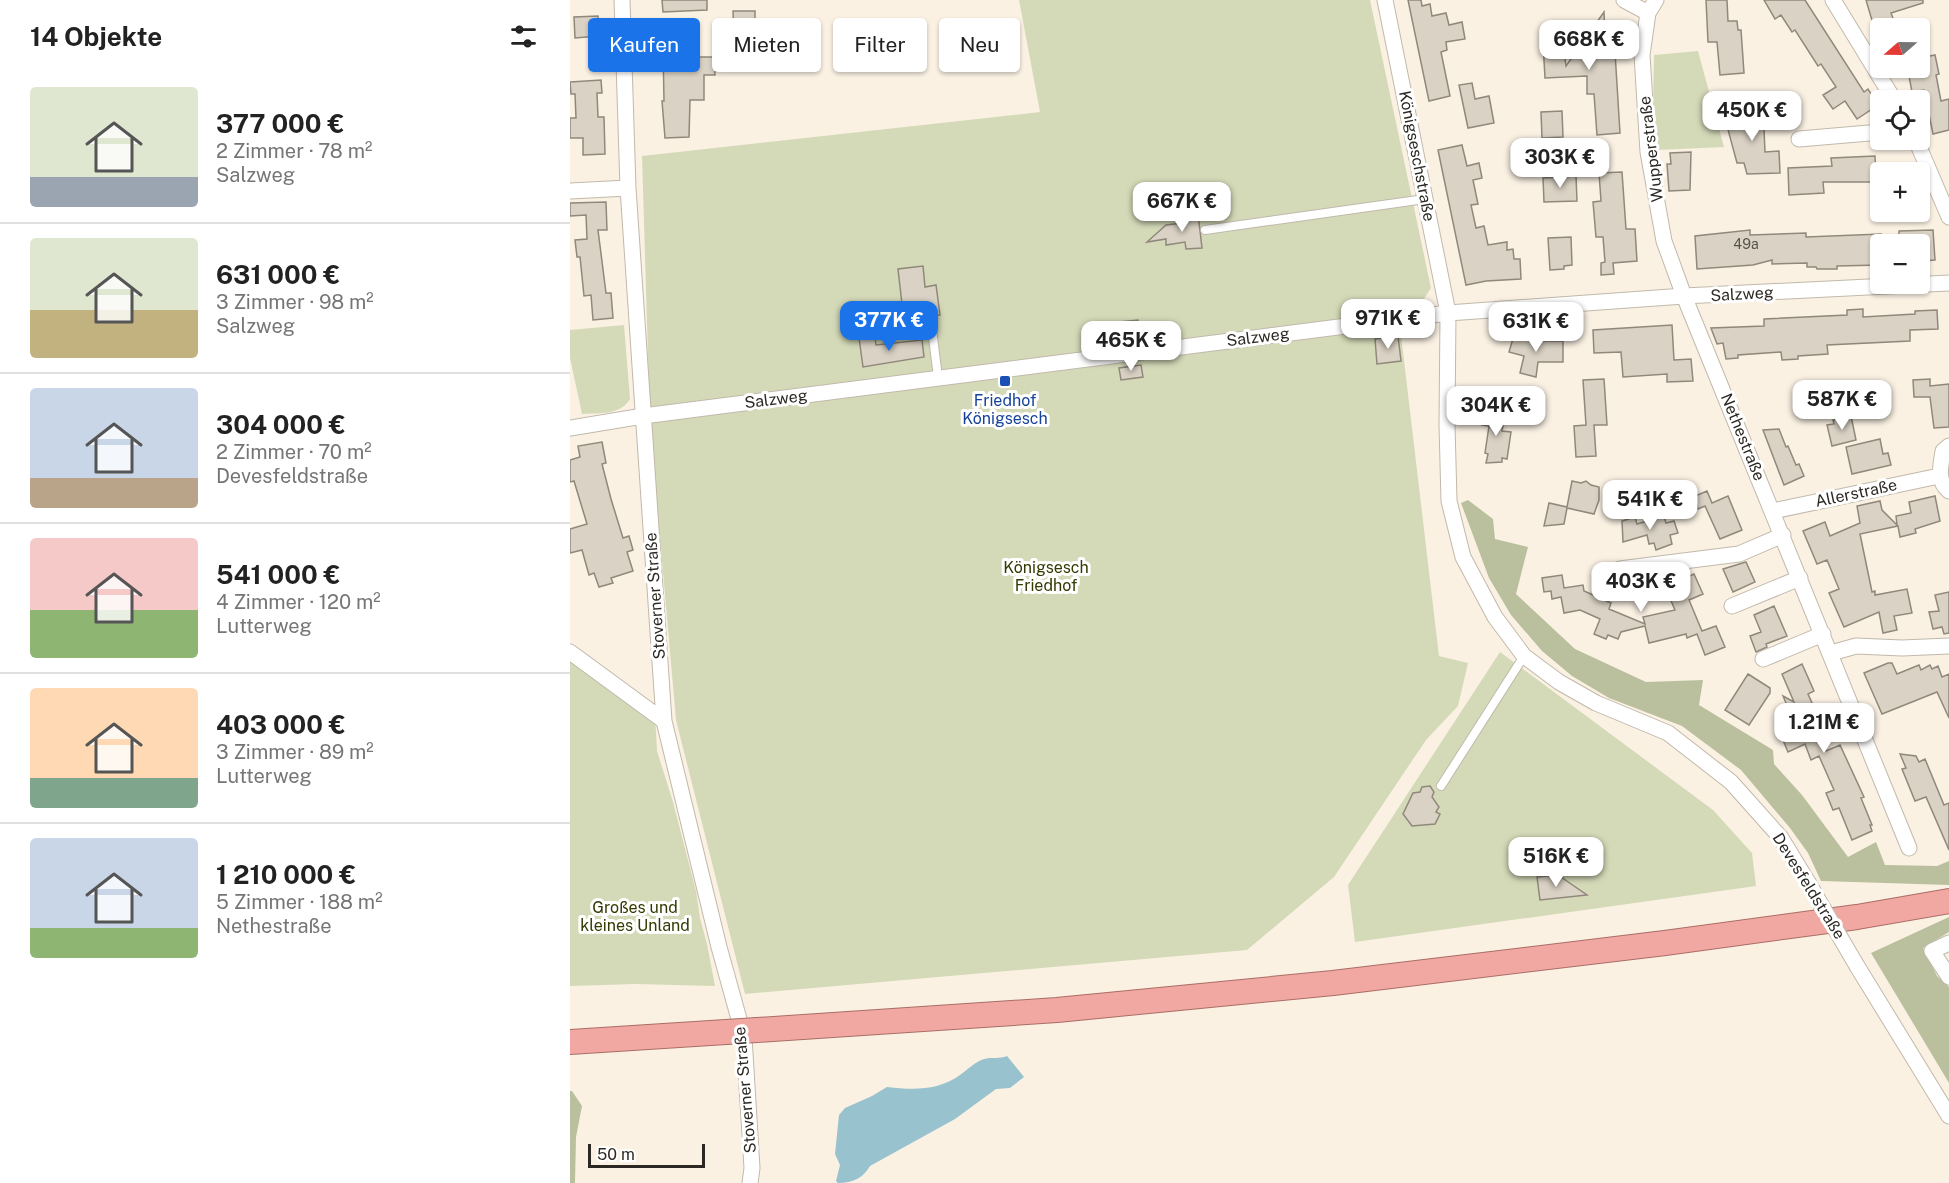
<!DOCTYPE html>
<html lang="de">
<head>
<meta charset="utf-8">
<style>
  body { margin:0; font-family:"Public Sans",sans-serif; background:#f2f2f2; color:#222; height:100vh; display:flex; flex-direction:column; font-size:22px; white-space:nowrap }
  * { box-sizing:border-box; margin:0 }
  p { font-size:20px; color:#767676 }
  .icon { flex:none; width:33px; height:33px; fill:none; stroke:currentColor; stroke-width:2; stroke-linecap:round; stroke-linejoin:round }
  .map { position:relative; flex:1; overflow:hidden }
  .drawer { display:flex; flex-direction:column; background:#fff; width:570px }
  .drawer>* { flex:none }
  .hud { position:absolute; left:18px; top:18px; width:570px; height:54px; display:flex; gap:12px }
  .needle { width:39px; rotate:250deg }
  .buttons { position:absolute; left:1300px; top:18px; display:grid; gap:12px }
  .buttons a { display:grid; place-items:center; width:60px; height:60px; border-radius:6px; background:#fff; box-shadow:0 2px 4px #0004; font-size:30px }
  .scale { position:absolute; left:18px; bottom:15px; width:117px; box-sizing:border-box; padding-left:6px; border:3px solid #2b2823; border-top:0; font-size:16px; line-height:21px; white-space:nowrap; color:#2b2823; -webkit-text-stroke:4px #fff; paint-order:stroke }
  .price { position:absolute; translate:-50% -51px; padding:0 14px; border-radius:12px; background:#fff; color:#222; font-size:20px; line-height:39px; filter:drop-shadow(0 2px 3px #0008) }
  .price::after { content:''; position:absolute; left:50%; top:36px; width:18px; height:14px; margin-left:-9px; background:inherit; clip-path:polygon(0 0,100% 0,50% 100%) }
  .price.on { background:#1a73e8; color:#fff }
  ul { padding:0; list-style:none }
  li { display:flex; align-items:center; gap:18px; height:150px; padding:0 30px }
  li+li { border-top:2px solid #e0e0e0 }
  li span { display:grid; place-items:center; flex:none; width:168px; height:120px; border-radius:6px; color:#555 }
  li>.icon { margin-inline-start:auto }
  span .icon { width:72px; height:72px; fill:#fffc; stroke-width:1 }
  li b { font-size:26px }
  h2 { display:flex; justify-content:space-between; align-items:center; height:72px; padding:0 30px; font-size:26px }
  .chip { padding:0 21px; border-radius:6px; background:#fff; box-shadow:0 2px 4px #0004; font-size:21px; line-height:54px }
  .chip.on { background:#1a73e8; color:#fff }
  main { display:flex; flex:1; min-height:0 }
  .map>svg:first-child { display:block }
  .green { fill:#d4dab8 }
  .forest { fill:#bac09d }
  .water { fill:#97c2ce }
  .building { fill:#dad2c4; stroke:#90887b; stroke-width:1.5 }
  .lines { fill:none; stroke-linecap:round; stroke-linejoin:round }
  .service-casing { stroke:#c1b9ab; stroke-width:10 }
  .minor-casing { stroke:#c1b9ab; stroke-width:17 }
  .trunk-casing { stroke:#aa6d66; stroke-width:26 }
  .service { stroke:#fff; stroke-width:8 }
  .minor { stroke:#fff; stroke-width:15 }
  .trunk { stroke:#f2a8a2; stroke-width:24 }
  .minor-bridge-casing { stroke:#c1b9ab; stroke-width:17; stroke-linecap:butt }
  .trunk-bridge-casing { stroke:#aa6d66; stroke-width:26; stroke-linecap:butt }
  .minor-bridge { stroke:#fff; stroke-width:15 }
  .trunk-bridge { stroke:#f2a8a2; stroke-width:24 }
  .transit-dot { fill:#1a4fb4; stroke:#fff; stroke-width:2 }
  .labels { text-anchor:middle; dominant-baseline:central; stroke-width:6; stroke-linejoin:round; paint-order:stroke }
  .number-label { font-size:14px; fill:#57524b }
  .street-label { font-size:16px; fill:#2b2823; stroke:#fff }
  .transit-label { font-size:16px; fill:#164399; stroke:#fff }
  .park-label { font-size:16px; fill:#353a00; stroke:#fff }
</style>
</head>
<body>
<main>
<section class="drawer">
<h2>14 Objekte<svg class="icon" aria-label="filters" viewBox="0 0 24 24"><path d="M4 7h16M4 17h16"/><circle cx="9" cy="7" r="2"/><circle cx="15" cy="17" r="2"/></svg></h2>
<ul>
<li><span style="background:linear-gradient(#dfe7d0 75%,#9aa5b1 0)"><svg class="icon" aria-label="home" viewBox="0 0 24 24"><path d="M3 11l9-7 9 7M6 9v11h12V9"/></svg></span><div><b>377 000 €</b><p>2 Zimmer · 78 m²</p><p>Salzweg</p></div></li>
<li><span style="background:linear-gradient(#dfe7d0 60%,#c2b280 0)"><svg class="icon" aria-label="home" viewBox="0 0 24 24"><path d="M3 11l9-7 9 7M6 9v11h12V9"/></svg></span><div><b>631 000 €</b><p>3 Zimmer · 98 m²</p><p>Salzweg</p></div></li>
<li><span style="background:linear-gradient(#c9d6e8 75%,#b9a48a 0)"><svg class="icon" aria-label="home" viewBox="0 0 24 24"><path d="M3 11l9-7 9 7M6 9v11h12V9"/></svg></span><div><b>304 000 €</b><p>2 Zimmer · 70 m²</p><p>Devesfeldstraße</p></div></li>
<li><span style="background:linear-gradient(#f6c9c9 60%,#8fb573 0)"><svg class="icon" aria-label="home" viewBox="0 0 24 24"><path d="M3 11l9-7 9 7M6 9v11h12V9"/></svg></span><div><b>541 000 €</b><p>4 Zimmer · 120 m²</p><p>Lutterweg</p></div></li>
<li><span style="background:linear-gradient(#ffd9b3 75%,#7fa58c 0)"><svg class="icon" aria-label="home" viewBox="0 0 24 24"><path d="M3 11l9-7 9 7M6 9v11h12V9"/></svg></span><div><b>403 000 €</b><p>3 Zimmer · 89 m²</p><p>Lutterweg</p></div></li>
<li><span style="background:linear-gradient(#c9d6e8 75%,#8fb573 0)"><svg class="icon" aria-label="home" viewBox="0 0 24 24"><path d="M3 11l9-7 9 7M6 9v11h12V9"/></svg></span><div><b>1 210 000 €</b><p>5 Zimmer · 188 m²</p><p>Nethestraße</p></div></li>
</ul>
</section>
<div class="map">
<svg width="1379" height="1183" viewBox="0 0 1379 1183">
  <rect width="100%" height="100%" fill="#faf1e3"/>
  <path class="green" d="M449,0h351l61,288 -30,47 38,321 29,7 -10,43 -32,34 -92,137 -87,73 -502,44 -69,-274 -26,-296 -8,-268 398,-44z
    M1128,51l26,96 -67,3 -4,-46 1,-49z
    M54,325l6,74c-9,16 -31,14 -48,15l-12,-56v-28z
    M930,652l213,158 39,43 4,33 -401,56 -7,-57z
    M0,655l85,60 2,36 16,51 23,89 4,27 7,26 8,42 -80,-2 -65,2z"/>
  <path class="forest" d="M898,500l25,19 2,20 33,8 -12,47 59,55 71,33 57,-2 -4,25 74,45 1,14 28,31 46,62 28,-15 9,23 52,1 12,-5v24l-128,-4 -13,-28 -18,-25 -49,-58 -59,-44 -73,-28 -37,-22 -30,-25 -31,-36 -22,-37 -28,-75z
    M1379,917v15l-26,16 14,28 12,11v96l-78,-130z
    M0,1091h2l10,15 -6,31 -1,46h-5z"/>
  <path class="water" d="M437,1056l17,21 -14,11 -14,1 -41,30 -85,47c-7,12 -17,17 -32,17l-2,-2 4,-16 -5,-11 4,-39 6,-7 27,-12 15,-9c27,3 50,4 73,-12 7,-5 15,-13 24,-16 7,-2 16,0 23,-3z"/>
  <path class="building" d="M92,0h45v10l-44,2z
    M838,0h13l1,6 8,-2 2,12 14,-3 3,12 13,-3 3,17 -19,3 1,8 -6,2 9,44 -21,5z
    M1136,0h21l1,21h9l1,9h3l3,43 -24,2 -3,-33h-9z
    M1194,0h41l59,92 4,-3 10,16 -21,14 -12,-18 -12,8 -10,-14 13,-8 -15,-23 -3,2 -23,-36 -3,2 -11,-17 -6,4z
    M1296,0h57v3l-32,10 3,8 -20,6z
    M163,11h22v9h5v13h-4v8l-22,1z
    M1034,12l1,24h9l6,97 -23,2 -3,-41h-7v-18l-42,2 -2,-36 7,-14h11l5,38z
    M28,16l1,20 -24,2 -1,-21z
    M146,45h24l1,25 -26,1v4h-11v25h-14l-1,37 -24,1 -3,-37h2l-1,-54 24,-1v11h29z
    M1365,55l4,19 -3,1 5,26 8,-2v31l-16,4 -9,-44 -12,2 -4,-21 12,-3v-10z
    M31,80l1,13h-5l1,24h6l1,37 -22,1v-17h-13v-20h6l-1,-24h-4l-1,-12z
    M902,83l3,16 14,-3 5,27 -26,5 -9,-43z
    M1193,107l2,45 14,-1 1,22 -33,1 -3,-11h-7l-10,-37 8,-1v-17z
    M992,111l1,26 -21,1 -1,-26z
    M892,145l5,21 12,-3 3,15 -9,2 5,24 -7,1 5,23 8,-2 4,19 19,-3v8l6,-1 1,10h6l1,20 -35,2 -20,4 -28,-135z
    M980,148l2,26h-16l-1,-25z
    M1121,152l-1,38 -21,1 -2,-27h4l-1,-11z
    M1305,156l1,26h-53l1,11 -35,2 -1,-27 44,-2 -1,-8z
    M1052,172l4,57h9l2,32 -24,2 1,11 -13,1v-12l4,-1 -2,-25h-7l-3,-35 8,-1 -2,-28z
    M1006,176l1,25 -33,1 -1,-24z
    M36,202l1,28h-9l8,63h5l2,25 -20,2 -2,-25 -7,1 -4,-39h-3l-2,-17 12,-1 -1,-24 -16,1v-13z
    M628,214l4,34 -16,1 -1,-7 -19,3v-6l-19,3 19,-17 17,-2 -1,-7z
    M1180,230v5l56,-2v4l75,-3v31l-44,1v3h-20l-1,-2h-9v-4l-35,1v-4l-19,5 -56,4 -2,-33z
    M1363,230l2,30 -15,1v-17h-21v-13z
    M1001,237l1,28 -8,1v3l-14,1 -2,-32z
    M353,266l2,21 11,-2 4,30 -21,2v-6l-16,2 -5,-44z
    M1293,309v8l52,-3v-3l22,-1 1,19 -28,1v11l-83,4 1,9 -30,2v3l-16,1 -1,-8 -43,3v3l-12,1 -3,-16 -6,1 -6,-16 53,-2v-7l83,-4v-5z
    M568,320l1,12 -28,4 -2,-13z
    M1102,325l2,35 17,-1 2,22 -26,1v-8l-44,3 -2,-25 -27,1 -1,-23z
    M944,335l14,4 1,-2 16,4h18v21h-25l-2,15 -16,-4 4,-17 -15,-4z
    M305,336l1,9 46,-5 2,17 -61,10 -4,-29z
    M828,336l3,25 -24,3 -2,-25z
    M571,365l2,12 -22,3 -2,-12z
    M1034,379l3,46h-13l2,31 -20,1 -2,-31 12,-1 -3,-45z
    M1360,379v7l19,-2v43l-15,1 -4,-31h-16l-1,-17z
    M914,411l21,3 -3,17 9,1 -4,27 -5,-1v4l-16,1 2,-9 -3,-1 4,-27 -7,-1z
    M1281,416l5,24 -24,6 -5,-21 7,-1 -1,-4z
    M1209,429l7,18 2,-1 8,19 3,-1 5,12 -20,9 -21,-55z
    M1310,439l3,15 5,-1 3,12 -39,9 -6,-27z
    M32,442l4,21 -4,1 9,35 12,39 6,-2 4,14 -6,2 6,19 -22,7 2,5 -14,4 -5,-14 -5,2 -7,-25 -12,3v-24l17,-5 -13,-43 -4,1v-22l10,-3 -2,-11z
    M1002,481l9,2 5,-2 5,4 8,2v13l-5,14 -27,-6 -3,16 -20,2 5,-23 18,4z
    M1137,491l5,12 16,-7 14,34 -22,9 -15,-33 -7,3 -5,-12z
    M1365,496l5,25 -25,8 1,4 -16,4 -2,-11 -38,8 12,58 3,-1v4l32,-6 5,24 -18,3 3,14 -14,3 -4,-21 -35,15 -15,-34 10,-4 -12,-29 -10,4 -14,-33 22,-9 5,14 30,-13 -3,-17 23,-5 2,9 15,15 -1,-9 15,-3 -2,-11z
    M1094,516l2,7 8,-2 4,12 -8,2 2,9 -16,6 -2,-7 -5,1 -2,-9 -24,7 -1,-21 13,-4 2,7z
    M1176,562l9,20 -22,10 -10,-23z
    M1124,574l9,20 -14,6 13,31 14,-5 9,21 -20,8 -8,-21 -10,4 -1,-4 -37,9 -4,-17 -24,6 -3,7 -10,-4 -2,4 -12,-5 6,-15 -20,-9 -16,3 -3,-16 -9,2 -1,-8 -7,1 -2,-14 20,-3 2,13 19,-3 1,6 27,12 -2,6 36,15 -2,-7 32,-7 -10,-23z
    M1379,592v41l-5,1 -2,-7 -9,2 -4,-17 10,-1 -4,-16z
    M1204,606l13,30 -21,8 1,3 -11,5 -6,-16 11,-4 -7,-17z
    M1318,663h4l5,11 22,-9 2,5 9,-5 2,4 6,-3 4,11 7,-3v44l-12,-26 -55,22 -18,-41z
    M1232,664l12,27 -6,3 14,31 -6,2 10,24 14,-6 24,52 -3,1 11,27h-2l2,6 -20,9 -13,-32 -6,2 -7,-17 8,-3 -15,-34 -8,4 -6,-16 -17,8 -5,-12 2,-14 9,-4 -11,-26 11,6 -12,-28z
    M1178,674l22,14v5l-21,32 -24,-15z
    M1330,754l16,2 3,6 6,-3 19,46 5,-2v47l-23,-53 -11,4 -13,-32 4,-1z
    M860,786l4,6 -2,5 7,10 -3,5 4,2 -5,10 -23,2 -9,-12 10,-21 7,-1 2,-5z
    M988,875l29,20 -47,5 -3,-23z"/>
  <g class="lines">
    <defs>
      <path id="service" d="M635,230l220,-31
        M307,327l54,-5 7,55
        M871,786l83,-130"/>
      <path id="minor" d="M52,0l6,188 36,533 55,226 25,90 8,131 -2,15
        M815,0l63,313 -1,112 2,76 14,56 32,60 29,39 35,26 37,21 72,30 63,49 50,56 28,46
        M1054,0l24,13
        M1086,0l-8,13 -6,42 6,97 16,89 20,55 225,552
        M1263,0l61,100
        M1229,139l82,-7
        M1346,140l33,77
        M0,191l58,-3
        M0,428l73,-12 805,-103 236,-17 265,-13
        M1379,446l-6,5c-2,15 -7,29 6,40
        M1203,511l166,-35
        M1050,569l119,-15 44,-19
        M1162,606l68,-28
        M0,652l94,69
        M1261,653l25,-7 46,2 47,-2
        M1193,659l60,-25
        M1379,943l-17,8 17,26
        M1287,966l92,150"/>
      <path id="trunk" d="M187,1030l300,-20 276,-27 332,-40 192,-26 92,-16
        M0,1042l156,-10"/>
    </defs>
    <use href="#service" class="service-casing"/>
    <use href="#minor" class="minor-casing"/>
    <use href="#trunk" class="trunk-casing"/>
    <use href="#service" class="service"/>
    <use href="#minor" class="minor"/>
    <use href="#trunk" class="trunk"/>
    <defs>
      <path id="minor-bridge" d="M1239,884l48,82"/>
      <path id="trunk-bridge" d="M156,1032l31,-2"/>
    </defs>
    <use href="#minor-bridge" class="minor-bridge-casing"/>
    <use href="#trunk-bridge" class="trunk-bridge-casing"/>
    <use href="#minor-bridge" class="minor-bridge"/>
    <use href="#trunk-bridge" class="trunk-bridge"/>
  </g>
  <rect class="transit-dot" x="429" y="375" width="12" height="12" rx="3"/>
  <g class="labels">
    <g class="number-label">
      <text x="1176" y="244">49a</text>
    </g>
    <g class="street-label">
      <text transform="translate(1081 149) rotate(-97)">Wupperstraße</text>
      <text transform="translate(847 156) rotate(79)">Königseschstraße</text>
      <text transform="translate(1172 294) rotate(-3)">Salzweg</text>
      <text transform="translate(688 337) rotate(-7)">Salzweg</text>
      <text transform="translate(206 399) rotate(-7)">Salzweg</text>
      <text transform="translate(1173 437) rotate(68)">Nethestraße</text>
      <text transform="translate(1286 493) rotate(-12)">Allerstraße</text>
      <text transform="translate(85 596) rotate(-94)">Stoverner Straße</text>
      <text transform="translate(1239 886) rotate(58)">Devesfeldstraße</text>
      <text transform="translate(175 1090) rotate(-95)">Stoverner Straße</text>
    </g>
    <g class="transit-label">
      <text x="435" y="400">Friedhof<tspan x="435" dy="18">Königsesch</tspan></text>
    </g>
    <g class="park-label">
      <text x="476" y="567">Königsesch<tspan x="476" dy="18">Friedhof</tspan></text>
      <text x="65" y="907">Großes und<tspan x="65" dy="18">kleines Unland</tspan></text>
    </g>
  </g>
</svg>
<div class="buttons">
<a><svg class="needle" viewBox="-14 -14 28 28"><path d="M0-13l5 13h-10z" fill="#e53935"/><path d="M0 13l5-13h-10z" fill="#767676"/></svg></a>
<a><svg class="icon" aria-label="locate" viewBox="0 0 24 24"><circle cx="12" cy="12" r="6"/><path d="M12 2v4M12 18v4M2 12h4M18 12h4"/></svg></a>
<a>+</a>
<a>−</a>
</div>
<div class="scale">50 m</div>
<b class="price" style="left:1019px;top:71px">668K €</b>
<b class="price" style="left:1182px;top:142px">450K €</b>
<b class="price" style="left:990px;top:189px">303K €</b>
<b class="price" style="left:612px;top:233px">667K €</b>
<b class="price" style="left:818px;top:350px">971K €</b>
<b class="price on" style="left:319px;top:352px">377K €</b>
<b class="price" style="left:966px;top:353px">631K €</b>
<b class="price" style="left:561px;top:372px">465K €</b>
<b class="price" style="left:1272px;top:431px">587K €</b>
<b class="price" style="left:926px;top:437px">304K €</b>
<b class="price" style="left:1080px;top:531px">541K €</b>
<b class="price" style="left:1071px;top:613px">403K €</b>
<b class="price" style="left:1254px;top:754px">1.21M €</b>
<b class="price" style="left:986px;top:888px">516K €</b>
<div class="hud">
<a class="chip on">Kaufen</a>
<a class="chip">Mieten</a>
<a class="chip">Filter</a>
<a class="chip">Neu</a>
</div>
</div>
</main>
</body>
</html>
